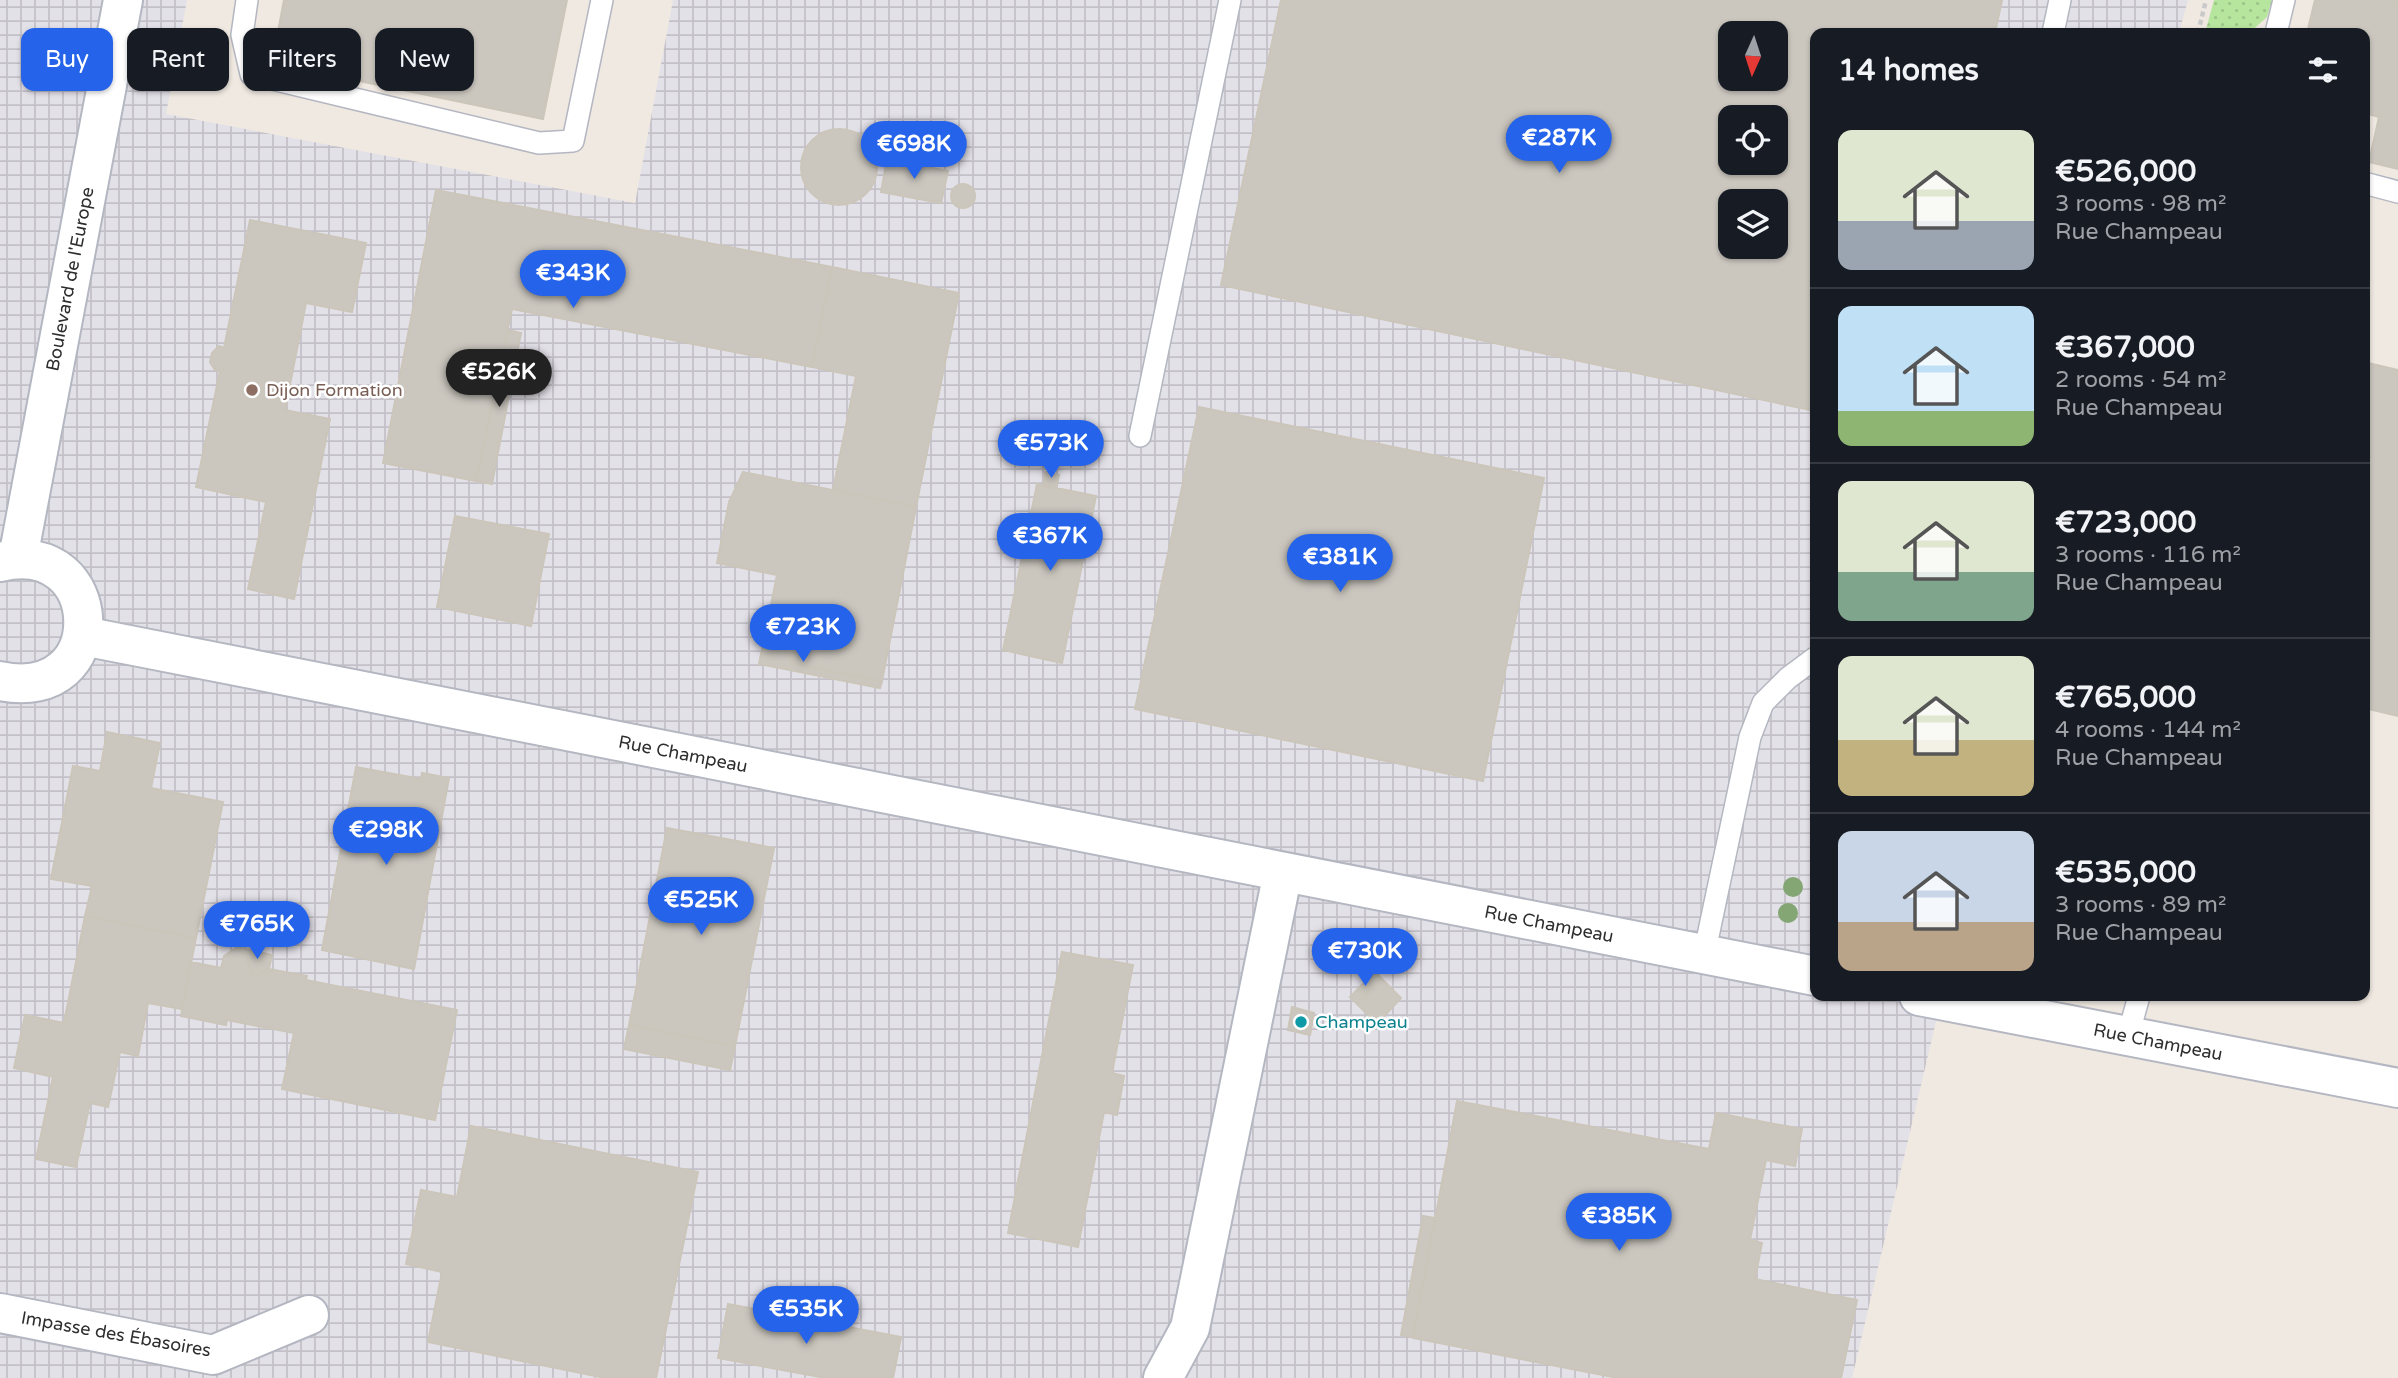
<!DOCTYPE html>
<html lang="en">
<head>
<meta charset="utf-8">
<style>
  body { margin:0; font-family:"Varela Round",sans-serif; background:#20242c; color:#f1f3f6; height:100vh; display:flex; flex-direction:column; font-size:26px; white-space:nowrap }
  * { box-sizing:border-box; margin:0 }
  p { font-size:23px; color:#9ea1a6 }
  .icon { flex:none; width:38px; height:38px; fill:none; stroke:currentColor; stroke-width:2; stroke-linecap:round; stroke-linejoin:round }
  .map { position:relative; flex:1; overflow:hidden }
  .panel { position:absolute; left:1810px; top:28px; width:560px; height:973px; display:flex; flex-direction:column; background:#171b24; border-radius:14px; box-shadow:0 2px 5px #0004 }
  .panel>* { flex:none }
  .banner { position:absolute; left:21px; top:28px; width:665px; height:63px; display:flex; gap:14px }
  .needle { width:46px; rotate:183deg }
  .tools { position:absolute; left:1718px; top:21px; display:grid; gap:14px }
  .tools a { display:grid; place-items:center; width:70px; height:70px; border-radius:14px; background:#171b24; box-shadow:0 2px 5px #0004; font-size:35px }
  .price { position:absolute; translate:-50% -60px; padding:0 16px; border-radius:24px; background:#2563eb; color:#fff; font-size:23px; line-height:46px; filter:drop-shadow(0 2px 4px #0008) }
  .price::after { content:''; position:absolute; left:50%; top:42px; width:21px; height:16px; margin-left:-10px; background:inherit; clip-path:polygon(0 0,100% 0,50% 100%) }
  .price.active { background:#222; color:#fff }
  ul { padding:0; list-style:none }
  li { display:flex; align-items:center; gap:21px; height:175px; padding:0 28px }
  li+li { border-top:2px solid #363941 }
  li span { display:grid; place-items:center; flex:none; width:196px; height:140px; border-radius:14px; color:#555 }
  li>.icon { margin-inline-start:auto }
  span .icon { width:84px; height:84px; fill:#fffc; stroke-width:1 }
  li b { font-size:30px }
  h2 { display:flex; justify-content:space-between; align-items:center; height:84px; padding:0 28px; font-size:30px }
  .pill { padding:0 24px; border-radius:14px; background:#171b24; box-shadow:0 2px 5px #0004; font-size:24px; line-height:63px }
  .pill.active { background:#2563eb; color:#fff }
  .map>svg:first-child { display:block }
  .industrial { fill:url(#industrial-grid); fill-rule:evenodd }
  .green { fill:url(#green-dots) }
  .building { fill:#cbc7bf; stroke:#cbc5ba; stroke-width:2; fill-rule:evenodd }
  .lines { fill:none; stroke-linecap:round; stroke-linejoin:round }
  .service-casing { stroke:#b4b7c1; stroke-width:24 }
  .minor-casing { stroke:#b4b7c1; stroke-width:42 }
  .tertiary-casing { stroke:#b4b7c1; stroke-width:42 }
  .path { stroke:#c9c9c9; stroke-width:4.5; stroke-dasharray:5 3.5; stroke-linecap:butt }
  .service { stroke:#fff; stroke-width:21 }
  .minor { stroke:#fff; stroke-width:38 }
  .tertiary { stroke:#fff; stroke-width:38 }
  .tree { fill:#84a574 }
  .education-dot { fill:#8d6e63; stroke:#fff; stroke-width:2.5 }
  .culture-dot { fill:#0f9aa8; stroke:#fff; stroke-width:2.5 }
  .labels { text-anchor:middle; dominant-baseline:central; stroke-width:5; stroke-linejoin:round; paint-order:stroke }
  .street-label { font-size:18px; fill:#2e2e2e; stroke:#fff }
  .education-label { font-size:18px; fill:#785e54; stroke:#fff; text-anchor:start }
  .culture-label { font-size:18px; fill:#0d838f; stroke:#fff; text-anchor:start }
</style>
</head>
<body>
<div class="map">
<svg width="2398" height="1378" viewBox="0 0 2398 1378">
  <defs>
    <pattern id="industrial-grid" width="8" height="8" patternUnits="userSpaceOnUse" patternTransform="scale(1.75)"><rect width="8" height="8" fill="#e3e1e8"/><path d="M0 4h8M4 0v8" fill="none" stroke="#c3c1c7"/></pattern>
    <pattern id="green-dots" width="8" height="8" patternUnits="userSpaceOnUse" patternTransform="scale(1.75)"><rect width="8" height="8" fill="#b6e59e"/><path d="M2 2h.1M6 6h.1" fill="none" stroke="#9dc588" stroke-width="1.8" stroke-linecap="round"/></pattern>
  </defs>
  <rect width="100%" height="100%" fill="#efe9e1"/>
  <path class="industrial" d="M0,0h187l-21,114 469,89 38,-203h1515l-9,33h-364v963h127l-90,382h-1852zM1731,33h45v46h-45zM1731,117h45v46h-45zM1731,201h45v46h-45z"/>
  <path class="green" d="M2214,0h58l-5,17 -18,16h-44z"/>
  <path class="building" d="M284,0h283l-24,119 -271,-56z
    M1281,0h721l-7,33h-180v378l-594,-126zM1731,33h45v46h-45zM1731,117h45v46h-45zM1731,201h45v46h-45z
    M2315,0h83v169l-29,-7 10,-45 -15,-4v-80h-57z
    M801 167a38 38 0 1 1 76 0a38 38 0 1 1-76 0Z
    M887,159l61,12 -7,32 -60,-11z
    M951 196a12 12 0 1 1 24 0a12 12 0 1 1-24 0Z
    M436,190l396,77 -20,100 -300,-58 -36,172 -93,-18z
    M250,220l116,23 -14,69 -46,-9 -21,107 45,9 -36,180 -46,-10 18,-87 -70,-15 24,-116 -5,-1 -5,-8 2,-9 7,-7 5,2z
    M832,267l127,26 -43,214 -83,-17 23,-114 -44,-9z
    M508,330l13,3 -29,151 -16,-3z
    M2364,362l34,8v346l-34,-8z
    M1199,407l345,71 -61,303 -348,-72z
    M743,472l173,35 -34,174 -89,-17 -12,-19 1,-7 -17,-3 12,-60 -60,-12 12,-61z
    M1045,472l14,3 -3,14 -12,-3z
    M1037,484l59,12 -34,167 -59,-13z
    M455,516l94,18 -18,92 -94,-19z
    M765,635l17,3 -1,7 12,19 89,17 -2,7 -121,-24z
    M107,732l53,11 -9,45 72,14 -27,136 -111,-22 7,-30 -41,-7 22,-113 27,5z
    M356,767l65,12 1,-6 27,5 -35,191 -92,-19z
    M667,828l107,20 -39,198 -106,-21z
    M85,916l111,22 -14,71 -34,-6 -10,53 -18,-4 -12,55 -18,-4 -14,64 -40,-8 17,-82 -39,-9 11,-53 39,8z
    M237,947l9,10 7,20 16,-8 38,7 -1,4 151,30 -22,110 -153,-31 12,-56 -67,-13 -1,5 -45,-9 10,-54 30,6 3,-12z
    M237,947l35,8 -3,14 -16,8 -7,-20z
    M1062,952l71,13 -21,108 12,3 -7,39 -13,-3 -26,135 -70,-14z
    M1374,972l7,6 -24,26 -7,-7z
    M1381,978l20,20 -24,26 -20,-20z
    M1292,1007l22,6 -4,22 -22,-5z
    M629,1025l106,21 -5,24 -106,-21z
    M1457,1101l252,48 7,-36 86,16 -7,37 -29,-6 -16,80 12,3 -7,36 102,21 -16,78h-223l-205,-40z
    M471,1126l227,46 -42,206h-51l-177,-36 14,-70 -36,-8 15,-74 36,7z
    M1423,1216l12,2 -22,119 -12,-2z
    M728,1304l173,33 -8,41h-68l-107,-20z"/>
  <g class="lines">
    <defs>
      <path id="service" d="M247,0l-5,35 9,39 288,69 34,-2 29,-141
        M2053,33l7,-33
        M2276,33l8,-33
        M2364,183l34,9
        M1140,436l90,-436
        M1704,955l46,-218 13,-34 25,-25 27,-20
        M2128,1036l11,-40"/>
      <path id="minor" d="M83,636l1732,340
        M1919,996l479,92
        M0,1313l213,42 96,-40
        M1163,1378l27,-50 93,-456"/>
      <path id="tertiary" d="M18,558l105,-558
        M0,562c108,-26 114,143 0,119"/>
    </defs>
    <use href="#service" class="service-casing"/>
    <use href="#minor" class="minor-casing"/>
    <use href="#tertiary" class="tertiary-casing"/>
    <path class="path" d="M2198,33l8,-33"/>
    <use href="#service" class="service"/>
    <use href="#minor" class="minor"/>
    <use href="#tertiary" class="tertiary"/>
  </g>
  <g class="tree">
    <circle cx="1793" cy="887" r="10"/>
    <circle cx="1788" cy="913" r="10"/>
  </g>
  <circle class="education-dot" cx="252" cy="390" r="7"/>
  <circle class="culture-dot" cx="1301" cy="1022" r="7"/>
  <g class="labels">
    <g class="street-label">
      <text transform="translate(70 279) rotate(-79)">Boulevard de l'Europe</text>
      <text transform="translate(683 754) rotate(11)">Rue Champeau</text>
      <text transform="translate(1549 924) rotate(11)">Rue Champeau</text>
      <text transform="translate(2158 1042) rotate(11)">Rue Champeau</text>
      <text transform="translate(116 1334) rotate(10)">Impasse des Ébasoires</text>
    </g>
    <g class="education-label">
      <text x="266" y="390">Dijon Formation</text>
    </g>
    <g class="culture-label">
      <text x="1315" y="1022">Champeau</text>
    </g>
  </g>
</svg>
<div class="tools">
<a><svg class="needle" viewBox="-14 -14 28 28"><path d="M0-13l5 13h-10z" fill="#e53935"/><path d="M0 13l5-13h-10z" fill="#9ea1a6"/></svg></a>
<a><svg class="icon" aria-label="locate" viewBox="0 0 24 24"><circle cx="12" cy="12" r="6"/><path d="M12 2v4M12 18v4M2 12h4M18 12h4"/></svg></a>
<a><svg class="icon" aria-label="layers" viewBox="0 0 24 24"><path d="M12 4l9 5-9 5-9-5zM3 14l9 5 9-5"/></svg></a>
</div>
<b class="price" style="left:1559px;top:175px">€287K</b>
<b class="price" style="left:914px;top:181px">€698K</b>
<b class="price" style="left:573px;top:310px">€343K</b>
<b class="price active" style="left:499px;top:409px">€526K</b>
<b class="price" style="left:1051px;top:480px">€573K</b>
<b class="price" style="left:1050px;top:573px">€367K</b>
<b class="price" style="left:1340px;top:594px">€381K</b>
<b class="price" style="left:803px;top:664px">€723K</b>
<b class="price" style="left:386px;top:867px">€298K</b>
<b class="price" style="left:701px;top:937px">€525K</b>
<b class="price" style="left:257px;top:961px">€765K</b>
<b class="price" style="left:1365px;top:988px">€730K</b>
<b class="price" style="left:1619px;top:1253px">€385K</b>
<b class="price" style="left:806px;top:1346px">€535K</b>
<div class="banner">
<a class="pill active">Buy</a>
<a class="pill">Rent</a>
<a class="pill">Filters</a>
<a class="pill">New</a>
</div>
<section class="panel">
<h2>14 homes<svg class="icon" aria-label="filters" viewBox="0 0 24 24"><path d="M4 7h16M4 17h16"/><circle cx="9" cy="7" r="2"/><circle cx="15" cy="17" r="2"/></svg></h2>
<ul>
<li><span style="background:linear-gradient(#dfe7d0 65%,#9aa5b1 0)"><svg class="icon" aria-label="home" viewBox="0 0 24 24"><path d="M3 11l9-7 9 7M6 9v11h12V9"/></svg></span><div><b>€526,000</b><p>3 rooms · 98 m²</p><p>Rue Champeau</p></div></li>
<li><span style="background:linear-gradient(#bfe0f5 75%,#8fb573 0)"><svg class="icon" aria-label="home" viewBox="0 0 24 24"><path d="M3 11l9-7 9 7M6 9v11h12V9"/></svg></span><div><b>€367,000</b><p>2 rooms · 54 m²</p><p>Rue Champeau</p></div></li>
<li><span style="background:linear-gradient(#dfe7d0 65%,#7fa58c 0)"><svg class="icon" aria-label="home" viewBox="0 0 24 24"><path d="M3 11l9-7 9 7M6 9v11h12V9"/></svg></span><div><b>€723,000</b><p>3 rooms · 116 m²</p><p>Rue Champeau</p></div></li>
<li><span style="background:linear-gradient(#dfe7d0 60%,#c2b280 0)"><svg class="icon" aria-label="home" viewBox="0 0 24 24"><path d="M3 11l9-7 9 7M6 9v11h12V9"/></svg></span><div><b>€765,000</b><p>4 rooms · 144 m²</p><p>Rue Champeau</p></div></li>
<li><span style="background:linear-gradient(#c9d6e8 65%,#b9a48a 0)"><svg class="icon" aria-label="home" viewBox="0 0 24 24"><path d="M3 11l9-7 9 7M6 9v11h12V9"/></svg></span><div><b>€535,000</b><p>3 rooms · 89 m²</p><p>Rue Champeau</p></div></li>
</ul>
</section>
</div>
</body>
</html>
